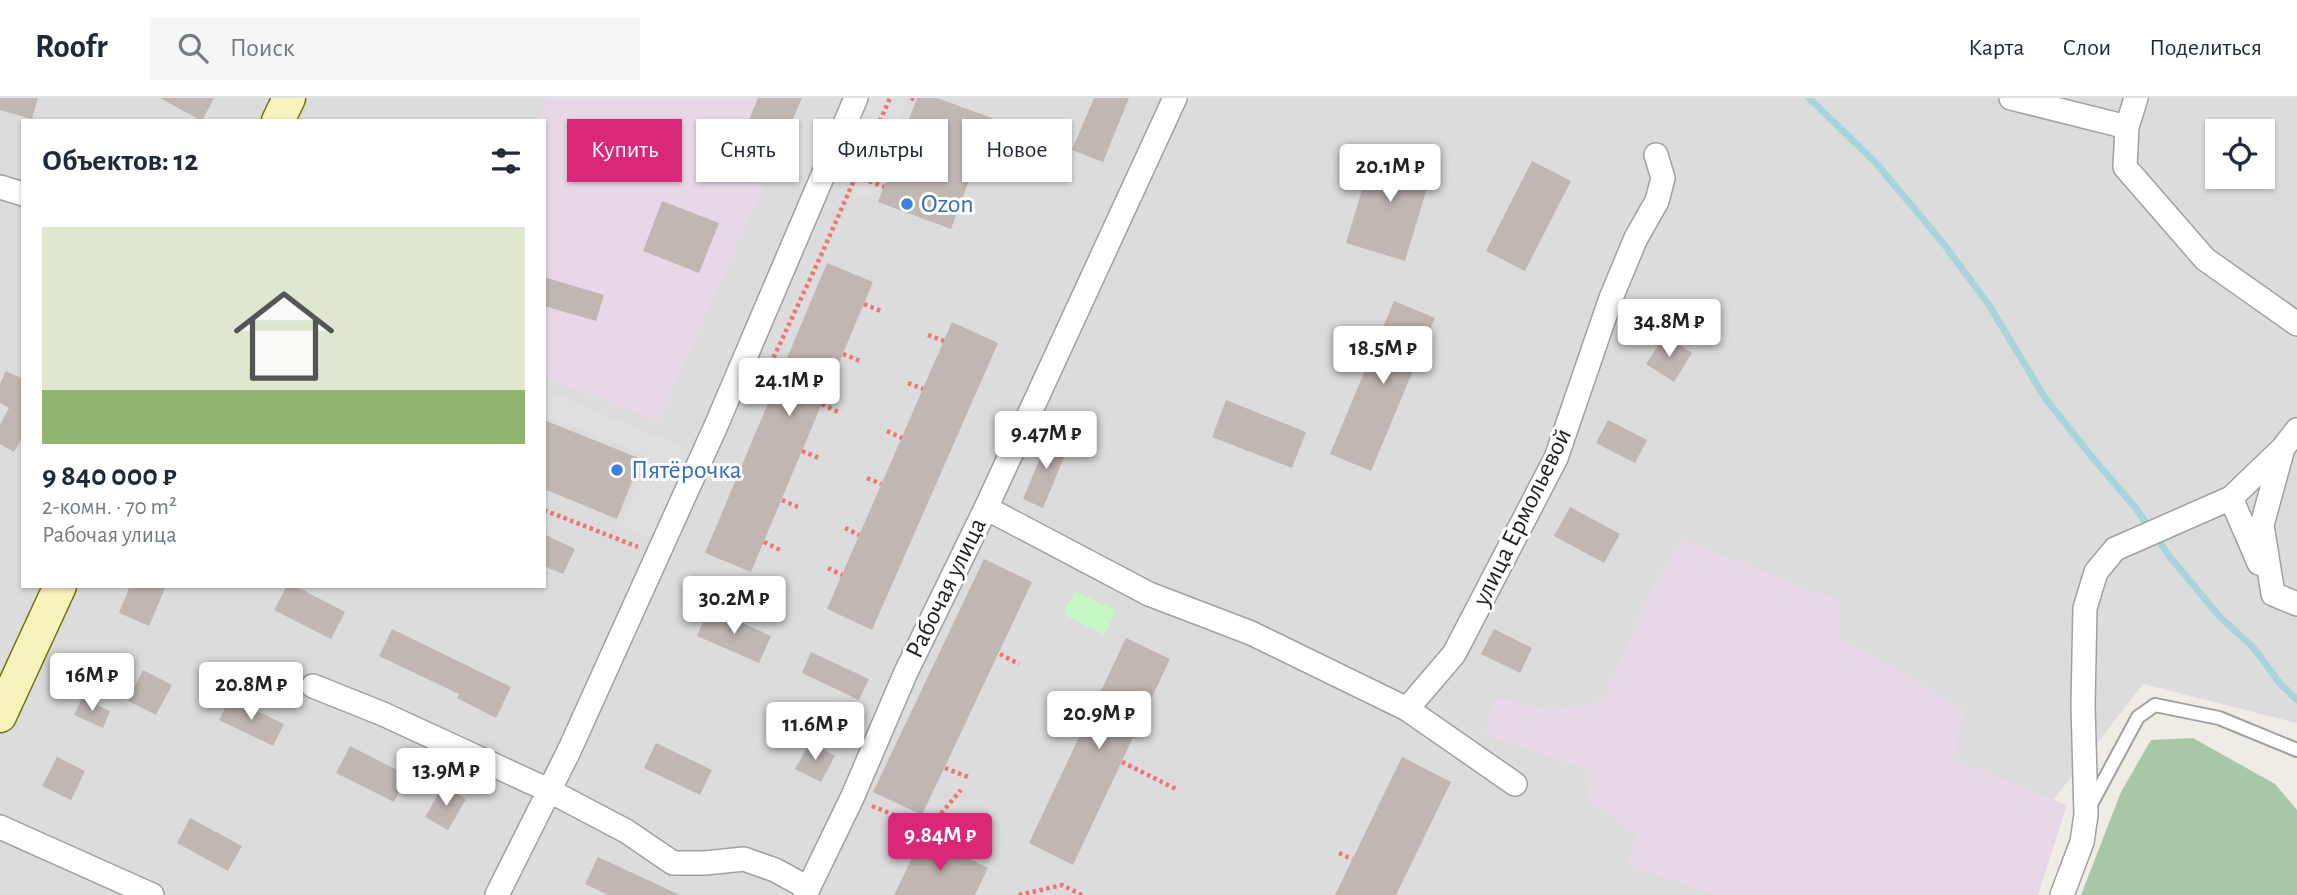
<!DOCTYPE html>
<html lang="ru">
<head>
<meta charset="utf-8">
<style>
  body { margin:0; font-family:"Alegreya Sans",sans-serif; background:#f6f6f7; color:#1f2937; height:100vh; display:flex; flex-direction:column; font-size:26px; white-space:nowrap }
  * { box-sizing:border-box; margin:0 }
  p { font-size:23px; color:#747a83 }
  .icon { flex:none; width:38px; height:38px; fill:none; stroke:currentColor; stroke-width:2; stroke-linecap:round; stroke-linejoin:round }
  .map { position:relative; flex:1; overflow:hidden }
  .details { position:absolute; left:21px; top:21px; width:525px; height:469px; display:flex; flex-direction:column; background:#fff; border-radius:0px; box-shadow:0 2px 5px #0004 }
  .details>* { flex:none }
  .banner { position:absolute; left:567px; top:21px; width:665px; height:63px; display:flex; gap:14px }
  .buttons { position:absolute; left:2205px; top:21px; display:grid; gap:14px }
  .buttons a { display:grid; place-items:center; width:70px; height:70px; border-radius:0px; background:#fff; box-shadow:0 2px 5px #0004; font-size:35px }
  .price { position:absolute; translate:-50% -60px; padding:0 16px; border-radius:7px; background:#fff; color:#222; font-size:23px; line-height:46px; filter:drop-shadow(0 2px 4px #0008) }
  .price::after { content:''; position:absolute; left:50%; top:42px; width:21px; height:16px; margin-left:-10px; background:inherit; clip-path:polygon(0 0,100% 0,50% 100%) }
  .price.active { background:#db2777; color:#fff }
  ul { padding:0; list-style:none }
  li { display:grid; align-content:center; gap:14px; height:371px; padding:0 21px }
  li span { display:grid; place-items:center; height:217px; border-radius:0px; color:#555 }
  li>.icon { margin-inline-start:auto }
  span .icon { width:126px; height:126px; fill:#fffc; stroke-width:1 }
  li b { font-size:30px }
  h2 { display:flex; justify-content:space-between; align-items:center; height:84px; padding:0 21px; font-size:30px }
  .chip { padding:0 24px; border-radius:0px; background:#fff; box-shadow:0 2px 5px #0004; font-size:24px; line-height:63px }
  .chip.active { background:#db2777; color:#fff }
  header { display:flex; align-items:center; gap:42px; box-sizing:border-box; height:98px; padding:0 35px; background:#fff; border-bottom:2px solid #e0e1e3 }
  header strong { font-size:33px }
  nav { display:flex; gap:38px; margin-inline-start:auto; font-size:24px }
  .search { width:490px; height:63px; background:#f6f6f7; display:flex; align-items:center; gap:18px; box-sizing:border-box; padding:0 24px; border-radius:0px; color:#747a83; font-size:26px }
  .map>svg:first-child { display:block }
  .residential { fill:#dddcdc; fill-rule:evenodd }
  .industrial { fill:#e8d8e7 }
  .cemetery { fill:#a8c7a9 }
  .park { fill:#c7f7c5 }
  .parking { fill:#dfdfdf }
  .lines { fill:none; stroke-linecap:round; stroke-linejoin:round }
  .stream { stroke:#a8d5db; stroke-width:7 }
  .building { fill:#c0b6b2 }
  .lane-casing { stroke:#a0a0a0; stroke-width:16 }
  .street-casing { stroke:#a0a0a0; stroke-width:26 }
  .secondary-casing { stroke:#72710a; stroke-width:35 }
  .path { stroke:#f37274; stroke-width:4.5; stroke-dasharray:3.5 3.5; stroke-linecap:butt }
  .lane { stroke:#fff; stroke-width:12 }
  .street { stroke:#fff; stroke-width:23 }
  .secondary { stroke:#f7f3bc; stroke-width:32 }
  .shop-dot { fill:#3f7fe0; stroke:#fff; stroke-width:2.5 }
  .labels { text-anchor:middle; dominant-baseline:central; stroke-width:6; stroke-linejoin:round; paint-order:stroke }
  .shop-label { font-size:26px; fill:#366cbe; stroke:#fff; text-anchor:start }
  .street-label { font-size:26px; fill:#1f1f1f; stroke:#fff }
</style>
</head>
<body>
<header>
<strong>Roofr</strong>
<div class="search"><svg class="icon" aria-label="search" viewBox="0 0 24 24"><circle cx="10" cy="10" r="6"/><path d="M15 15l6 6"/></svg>Поиск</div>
<nav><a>Карта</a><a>Слои</a><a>Поделиться</a></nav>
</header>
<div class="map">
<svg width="2297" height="797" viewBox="0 0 2297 797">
  <rect width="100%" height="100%" fill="#efebe5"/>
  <path class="residential" d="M0,0h2297v625l-154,-39 -163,211h-1980zM23,23h521v465h-521zM2217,33h46v46h-46z"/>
  <path class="industrial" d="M547,0h256l-145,323 -114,-44v-256h-5z
    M1683,442l158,62 -2,36 125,71 -11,50 114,46 -29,90h-323l-87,-31 9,-29 -49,-36 3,-28 -106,-37 10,-36 56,13 52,-10 52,-119z"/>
  <path class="cemetery" d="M2193,640l82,46 22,26v85h-216l40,-103 30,-52z"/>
  <path class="park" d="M1075,493l41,20 -12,24 -41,-21z"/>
  <path class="parking" d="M862,0h46l-40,99 -39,-15z
    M544,292l144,59 -33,91 -34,-15 26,-69 -103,-41z"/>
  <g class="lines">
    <path class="stream" d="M1809,0l67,65 67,80 46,62 56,93 47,59 43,50 35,50 50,60 33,30 25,34 19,19"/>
  </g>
  <path class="building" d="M0,0h38l-6,21 -32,-9z
    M160,0h54l-12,23z
    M758,0h44l-30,70 -37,-15z
    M917,0h20l55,20 -41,111 -73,-27z
    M1094,0h35l-26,64 -31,-12z
    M1375,49l59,18 -29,96 -59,-18z
    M1532,63l39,20 -46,90 -39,-20z
    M662,103l57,22 -20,50 -56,-22z
    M827,165l46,19 -122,290 -46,-19z
    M544,179l60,18 -8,26 -52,-15z
    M1394,203l41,17 -64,153 -41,-17z
    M952,224l46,21 -126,287 -45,-21z
    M1665,237l27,18 -18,29 -28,-18z
    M6,273l17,8v57l-9,16 -14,-8v-19l9,-17 -9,-5v-19z
    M1226,302l80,32 -14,36 -80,-31z
    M544,322l97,39 -24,60 -73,-30z
    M1608,322l39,20 -12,23 -39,-20z
    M1050,336l20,9 -27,65 -20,-9z
    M1570,409l50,27 -16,29 -50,-27z
    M544,436l31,15 -12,25 -19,-8z
    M984,461l48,23 -110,233 -49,-23z
    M130,488h36l-17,40 -30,-13z
    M287,488h8l50,26 -14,27 -57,-29z
    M709,510l62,28 -12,27 -62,-27z
    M392,531l119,58 -15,31 -39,-20 2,-4 -80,-38z
    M1494,531l38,19 -12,25 -39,-19z
    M1126,540l44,21 -97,206 -44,-22z
    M811,554l58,27 -10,21 -57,-27z
    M143,572l29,15 -16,30 -28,-14z
    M82,600l28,13 -7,17 -29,-13z
    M230,600l54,26 -11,22 -54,-26z
    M810,644l25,14 -14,26 -26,-13z
    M656,645l56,27 -12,25 -56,-27z
    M350,648l57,29 -13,27 -58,-29z
    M57,659l28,14 -14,29 -29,-14z
    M1402,659l49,25 -55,113h-61z
    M443,688l23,13 -18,31 -23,-13z
    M190,720l52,28 -14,25 -51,-28z
    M923,738l65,32 -13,27h-81z
    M598,759l82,38h-72l-23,-11z"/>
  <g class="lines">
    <defs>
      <path id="lane" d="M2089,710l49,-91 17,-12 64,13 78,32"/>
      <path id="street" d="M2011,0l116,29
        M2136,0l-9,29 -2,40 80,92 92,65
        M0,89l23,7
        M2231,400l28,65
        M986,410l163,86 102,39 156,76 108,75
        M2273,496l-11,-69 21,-77 14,-18
        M2273,496l24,10
        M313,588l70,28 165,76 78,41 47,32h32l39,-4 31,11 33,18
        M1407,611l47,-55 102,-196 55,-160 25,-60 21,-37 6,-23 -7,-23
        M0,729l152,68
        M497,797l72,-144 146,-323 141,-330
        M805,797l47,-97 54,-126 80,-164 189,-410
        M2062,797l20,-53 4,-27 -3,-110 2,-97 11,-36 19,-23 116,-51 52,-50"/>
      <path id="secondary" d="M278,23l11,-23
        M0,618l60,-130"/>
    </defs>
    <use href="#lane" class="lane-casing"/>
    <use href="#street" class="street-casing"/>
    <use href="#secondary" class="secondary-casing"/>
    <path class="path" d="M911,0l5,2
      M863,63l26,11
      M856,78l28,11
      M864,206l17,7
      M928,237l16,6
      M843,256l17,7
      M908,285l15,6
      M753,304l70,-151 67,-153
      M822,306l16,8
      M887,333l15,7
      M802,353l17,7
      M867,380l14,6
      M782,402l16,7
      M544,412l94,37
      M845,430l14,7
      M764,444l16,8
      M828,470l14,7
      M1000,556l19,10
      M1122,664l54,27
      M945,670l23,9
      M872,708l37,15 23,3 29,-34
      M1339,755l13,6
      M1019,797l43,-10 20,10"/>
    <use href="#lane" class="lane"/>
    <use href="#street" class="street"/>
    <use href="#secondary" class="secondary"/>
  </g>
  <g class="shop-dot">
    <circle cx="907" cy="106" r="7"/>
    <circle cx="617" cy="372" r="7"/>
  </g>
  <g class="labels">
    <g class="shop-label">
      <text x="921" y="106">Ozon</text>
      <text x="631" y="372">Пятёрочка</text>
    </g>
    <g class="street-label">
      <text transform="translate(1522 419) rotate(-64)">улица Ермольевой</text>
      <text transform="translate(946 490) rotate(-64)">Рабочая улица</text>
    </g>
  </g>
</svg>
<div class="buttons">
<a><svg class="icon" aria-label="locate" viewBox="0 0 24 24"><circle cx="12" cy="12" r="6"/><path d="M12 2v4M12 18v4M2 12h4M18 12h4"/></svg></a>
</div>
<b class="price" style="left:1390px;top:106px">20.1M ₽</b>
<b class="price" style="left:1669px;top:261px">34.8M ₽</b>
<b class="price" style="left:1383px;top:288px">18.5M ₽</b>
<b class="price" style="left:789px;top:320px">24.1M ₽</b>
<b class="price" style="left:1046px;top:373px">9.47M ₽</b>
<b class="price" style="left:734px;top:538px">30.2M ₽</b>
<b class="price" style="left:92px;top:615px">16M ₽</b>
<b class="price" style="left:251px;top:624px">20.8M ₽</b>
<b class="price" style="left:1099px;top:653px">20.9M ₽</b>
<b class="price" style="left:815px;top:664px">11.6M ₽</b>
<b class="price" style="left:446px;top:710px">13.9M ₽</b>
<b class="price active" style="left:940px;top:775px">9.84M ₽</b>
<div class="banner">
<a class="chip active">Купить</a>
<a class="chip">Снять</a>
<a class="chip">Фильтры</a>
<a class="chip">Новое</a>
</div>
<section class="details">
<h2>Объектов: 12<svg class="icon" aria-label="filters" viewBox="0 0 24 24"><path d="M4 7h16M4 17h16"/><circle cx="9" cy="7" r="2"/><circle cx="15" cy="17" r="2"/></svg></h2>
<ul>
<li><span style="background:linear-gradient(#dfe7d0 75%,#8fb573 0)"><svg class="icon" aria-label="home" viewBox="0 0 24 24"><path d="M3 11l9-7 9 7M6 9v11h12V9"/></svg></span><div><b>9 840 000 ₽</b><p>2-комн. · 70 m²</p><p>Рабочая улица</p></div></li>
</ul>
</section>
</div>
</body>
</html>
